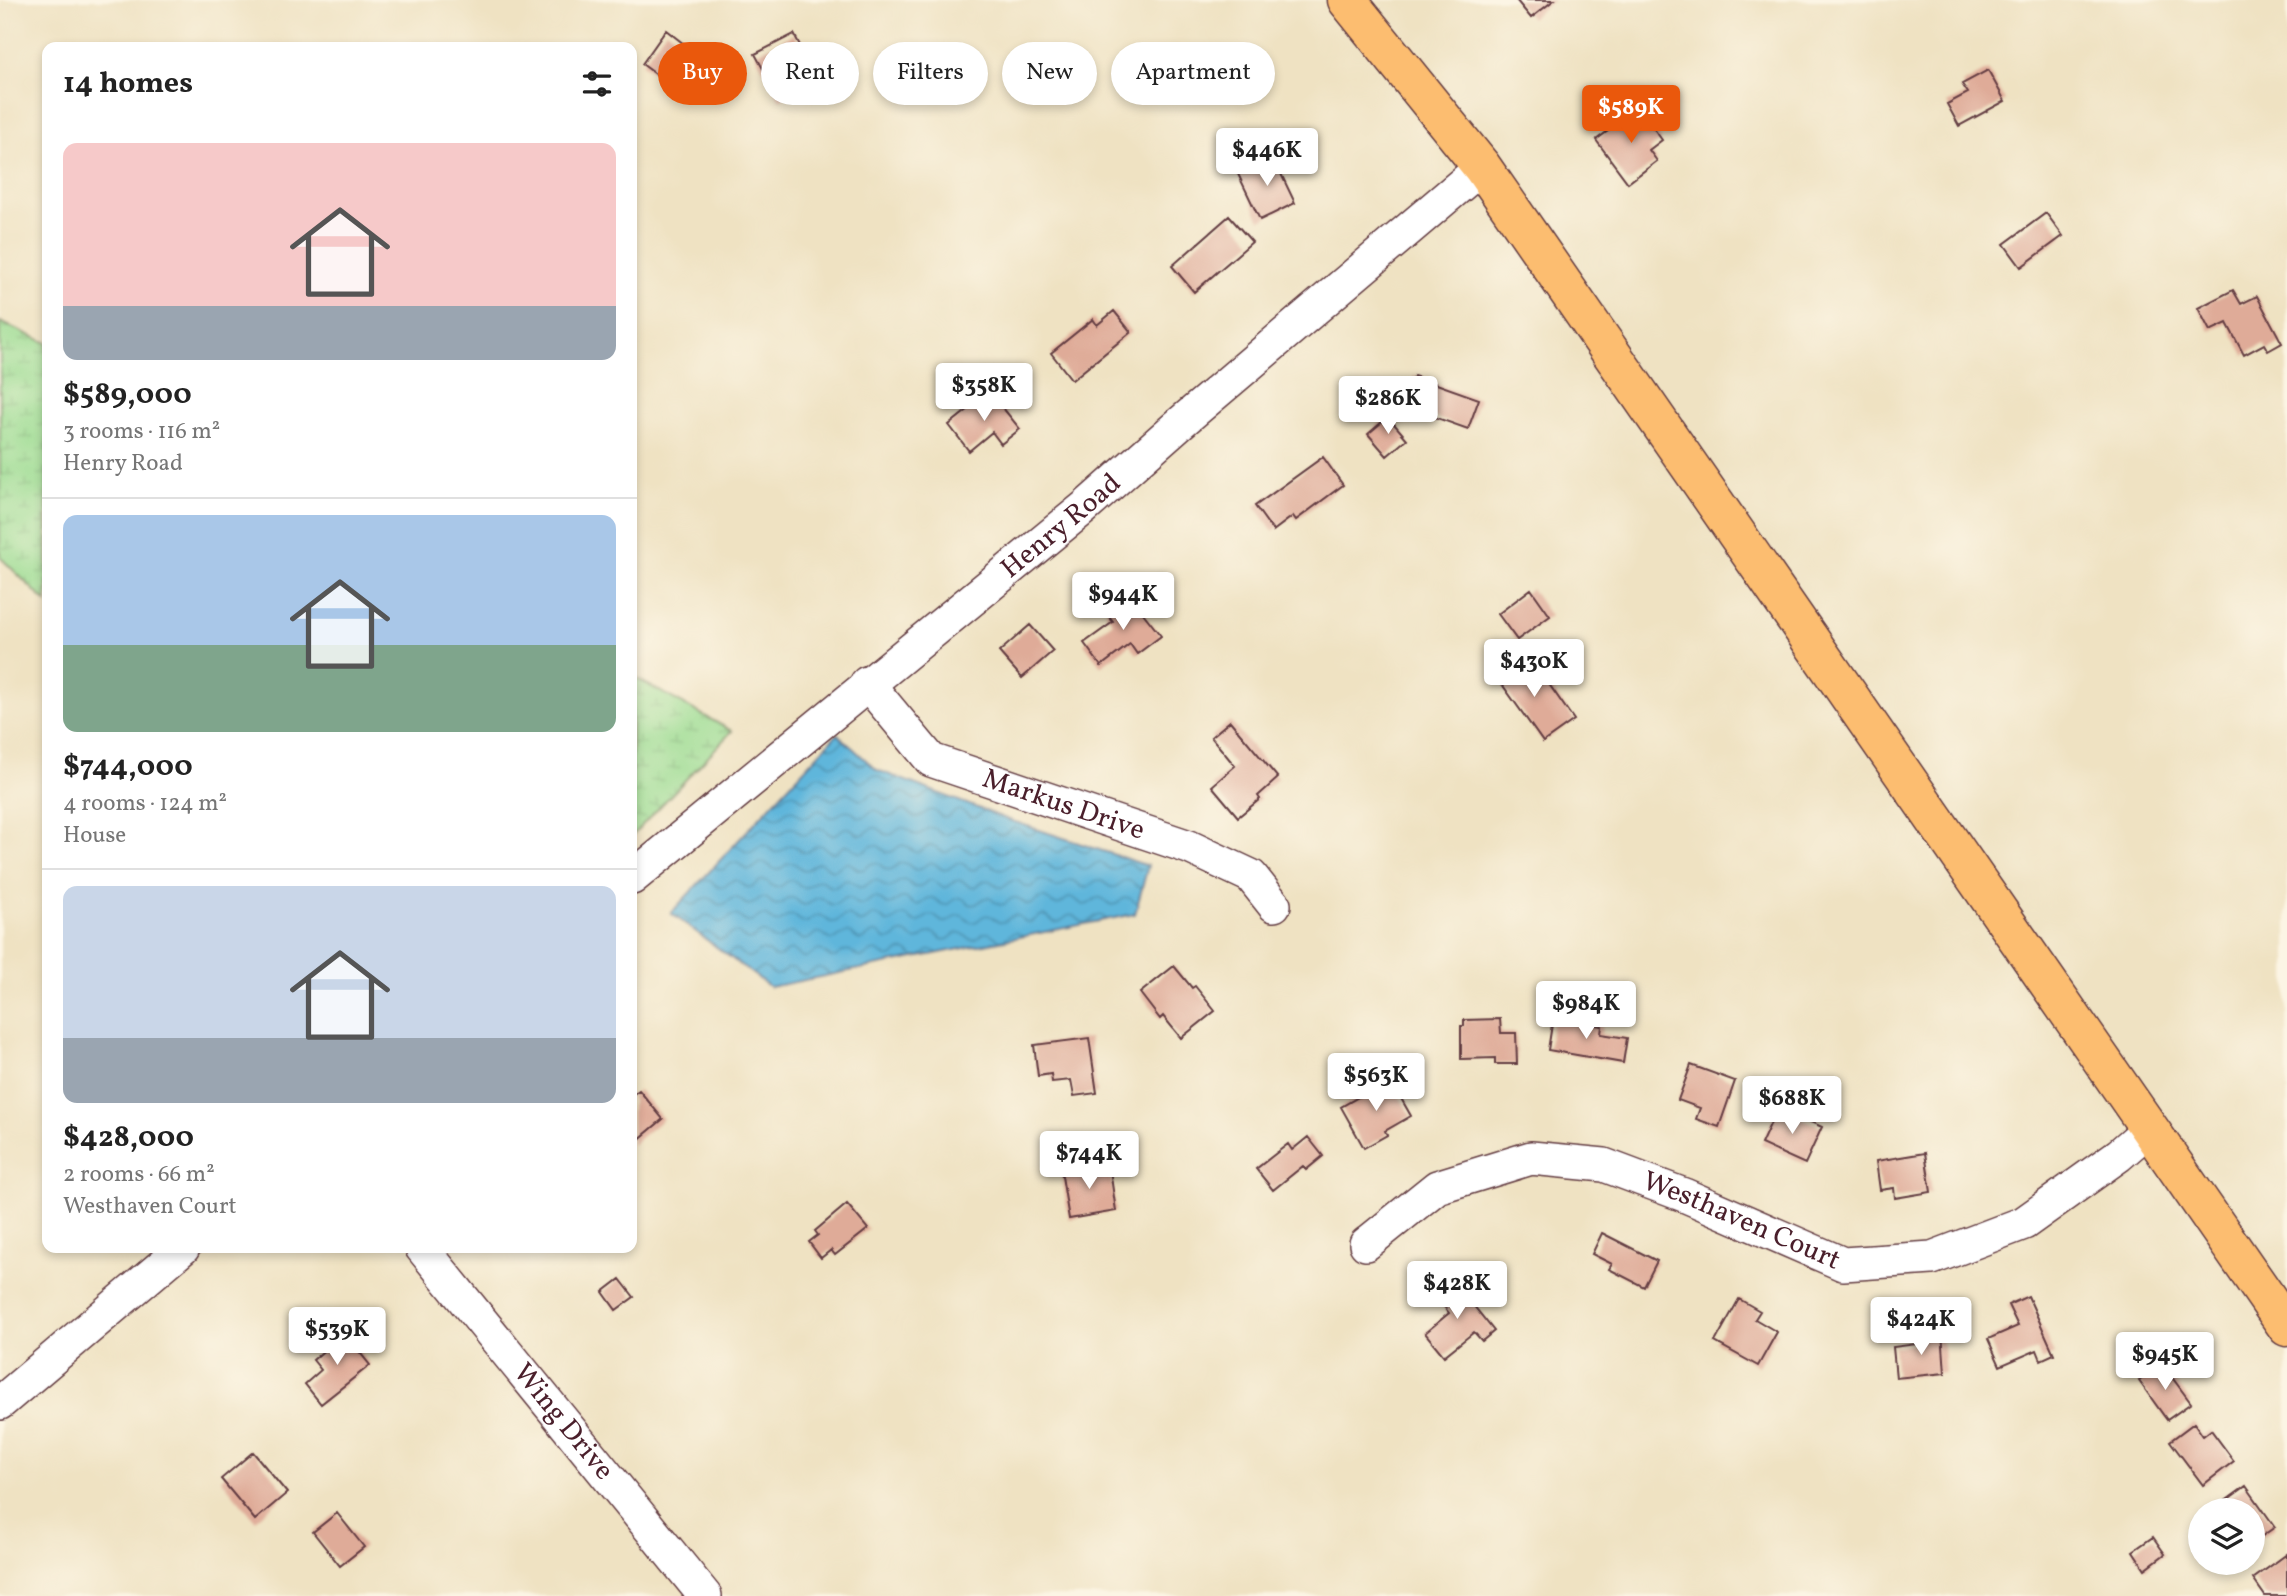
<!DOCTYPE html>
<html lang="en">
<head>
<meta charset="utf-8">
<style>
  body { margin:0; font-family:Vollkorn,serif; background:#f2f2f2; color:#222; height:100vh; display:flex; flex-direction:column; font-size:26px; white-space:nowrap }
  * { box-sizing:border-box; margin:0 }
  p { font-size:23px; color:#767676 }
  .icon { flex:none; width:38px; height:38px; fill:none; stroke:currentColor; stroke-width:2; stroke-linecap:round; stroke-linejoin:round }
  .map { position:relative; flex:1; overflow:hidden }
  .drawer { position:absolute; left:42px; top:42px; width:595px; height:1211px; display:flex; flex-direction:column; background:#fff; border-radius:14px; box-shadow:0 4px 10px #0003 }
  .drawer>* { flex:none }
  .hud { position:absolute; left:658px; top:42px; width:665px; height:63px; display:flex; gap:14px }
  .buttons { position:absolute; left:2188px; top:1498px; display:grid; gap:14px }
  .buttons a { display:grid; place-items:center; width:77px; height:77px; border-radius:50%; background:#fff; box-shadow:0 4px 10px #0003; font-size:35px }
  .price { position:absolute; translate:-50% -60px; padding:0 16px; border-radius:7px; background:#fff; color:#222; font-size:23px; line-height:46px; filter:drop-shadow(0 2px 4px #0008) }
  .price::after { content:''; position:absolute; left:50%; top:42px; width:21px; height:16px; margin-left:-10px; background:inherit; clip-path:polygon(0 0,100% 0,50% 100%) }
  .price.active { background:#ea580c; color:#fff }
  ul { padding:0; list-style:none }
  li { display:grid; align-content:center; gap:14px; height:371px; padding:0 21px }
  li+li { border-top:2px solid #e0e0e0 }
  li span { display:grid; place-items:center; height:217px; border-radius:14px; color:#555 }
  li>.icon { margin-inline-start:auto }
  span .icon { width:126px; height:126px; fill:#fffc; stroke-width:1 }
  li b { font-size:30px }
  h2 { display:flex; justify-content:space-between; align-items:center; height:84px; padding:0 21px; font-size:30px }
  .tag { padding:0 24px; border-radius:32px; background:#fff; box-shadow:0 4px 10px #0003; font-size:24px; line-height:63px }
  .tag.active { background:#ea580c; color:#fff }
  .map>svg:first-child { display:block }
  .wetland { fill:url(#wetland-marsh); stroke:#727e5e; stroke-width:2 }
  .water { fill:url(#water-waves); stroke:#546a83; stroke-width:2 }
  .building { fill:#dfab98 }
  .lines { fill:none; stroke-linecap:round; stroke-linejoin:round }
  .minor-casing { stroke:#633c42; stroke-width:36 }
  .major-casing { stroke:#633c42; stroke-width:41 }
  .minor { stroke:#fff; stroke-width:33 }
  .major { stroke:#fcbd6f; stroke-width:38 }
  .labels { text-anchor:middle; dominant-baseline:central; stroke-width:5; stroke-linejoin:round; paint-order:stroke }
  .street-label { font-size:28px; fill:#4a1f2b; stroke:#fcf5e5 }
</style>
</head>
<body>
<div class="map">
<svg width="2287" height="1596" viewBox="0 0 2287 1596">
  <defs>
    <pattern id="wetland-marsh" width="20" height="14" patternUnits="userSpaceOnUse" patternTransform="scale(1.75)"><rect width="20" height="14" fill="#9bdc92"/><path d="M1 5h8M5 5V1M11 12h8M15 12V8" fill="none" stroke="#87bc7e"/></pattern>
    <pattern id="water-waves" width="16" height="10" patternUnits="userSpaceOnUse" patternTransform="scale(1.75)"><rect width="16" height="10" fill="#5eb6db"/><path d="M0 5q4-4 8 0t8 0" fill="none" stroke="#5093b2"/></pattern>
  </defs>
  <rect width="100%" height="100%" fill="#fcf5e5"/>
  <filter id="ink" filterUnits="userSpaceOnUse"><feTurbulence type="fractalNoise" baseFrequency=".0143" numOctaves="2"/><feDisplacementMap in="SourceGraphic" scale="14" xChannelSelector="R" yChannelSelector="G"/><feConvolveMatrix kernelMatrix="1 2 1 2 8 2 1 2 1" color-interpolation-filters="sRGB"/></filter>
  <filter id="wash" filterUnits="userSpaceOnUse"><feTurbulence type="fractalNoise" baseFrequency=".00686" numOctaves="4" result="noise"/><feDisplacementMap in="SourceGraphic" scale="28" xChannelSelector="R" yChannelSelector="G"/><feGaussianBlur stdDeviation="1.57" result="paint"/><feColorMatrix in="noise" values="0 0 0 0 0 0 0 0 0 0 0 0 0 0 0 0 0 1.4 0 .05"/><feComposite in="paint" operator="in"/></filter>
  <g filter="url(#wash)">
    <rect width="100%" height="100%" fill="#efe2c2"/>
    <path class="wetland" d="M0,322l47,21v260l-47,-46z
      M632,676l100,55 -100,105z"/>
    <path class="water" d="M837,734l40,36 132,50 139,46 -13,48 -365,73 -99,-74z"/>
    <g id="blocks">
      <path class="building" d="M1516,0h38l-23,18z
        M666,30l18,14 -6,9 12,9 -18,24 -30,-22z
        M794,34l24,46 -38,20 -25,-46z
        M1988,70l17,31 -46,25 -12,-22 21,-11 -6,-9z
        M1639,108l23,32 -13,10 8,11 -29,22 -32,-43z
        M1273,157l22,46 -35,17 -22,-46z
        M2046,213l17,23 -42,31 -17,-23z
        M1229,216l23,26 -58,50 -22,-26z
        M2233,290l8,14 16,-8 25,47 -14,8 -4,-7 -20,11 -17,-32 -17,8 -12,-23z
        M1114,311l17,21 -59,48 -21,-27 42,-34 4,6z
        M1414,376l65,23 -11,30 -65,-23z
        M990,392l30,37 -19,15 -9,-12 -23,19 -20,-26z
        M1388,417l19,22 -20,17 -19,-22z
        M1323,457l20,28 -47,35 -3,-4 -20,15 -18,-25z
        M1531,589l19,27 -33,24 -19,-26z
        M1128,594l33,42 -24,18 -7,-10 -29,22 -17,-23 29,-21 -8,-10z
        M1030,625l23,26 -31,27 -23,-26z
        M1519,656l20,29 7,-5 28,40 -31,22 -49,-69z
        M1230,721l48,57 -20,18 2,3 -22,18 -26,-31 23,-20 -24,-29z
        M1174,966l18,22 3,-2 20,25 -34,27 -18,-22 -3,3 -20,-26z
        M1553,1018l49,8 -1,8 26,4 -4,25 -75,-13z
        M1500,1019l1,14h15l1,31h-22v-6l-34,1v-33h3v-6z
        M1089,1038l8,55 -23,3 -3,-16 -19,2 -1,-8 -13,2 -4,-31z
        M1691,1065l44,16 -16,46 -23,-8 4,-11 -22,-8z
        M1390,1079l21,37 -26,15 2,4 -23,13 -23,-41z
        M639,1090l24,29 -31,26v-50z
        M1778,1107l44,20 -17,37 -44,-20z
        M1308,1137l15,19 -17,14 -3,-4 -30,24 -17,-21 32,-25 4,6z
        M1925,1153l6,39 -36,6 -1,-10 -14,2 -4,-29z
        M1109,1163l7,48 -47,8 -8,-49z
        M847,1204l21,25 -33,26 -4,-5 -10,8 -12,-16 9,-7 -3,-4z
        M1602,1233l55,28 -13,26 -35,-18 3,-5 -20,-10z
        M620,1279l14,18 -18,13 -13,-18z
        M1453,1280l41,51 -12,10 -8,-9 -30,24 -19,-23 24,-20 -14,-18z
        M2028,1296l26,58 -13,6 -4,-10 -37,16 -12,-27 30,-13 -10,-21z
        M1739,1299l21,12 -5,8 22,13 -19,34 -43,-24z
        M348,1330l9,11 -4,3 17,21 -49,39 -16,-20 16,-14 -8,-10z
        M1942,1332l3,41 -49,5 -3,-31 24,-3 -1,-10z
        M2162,1364l29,39 -24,17 -28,-39z
        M2194,1423l9,13 8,-6 23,31 -31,24 -33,-44z
        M253,1452l34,41 -32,27 -34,-41z
        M2246,1486l29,41 -23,16v-33h-39z
        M337,1513l27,34 -24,19 -27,-34z
        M2153,1537l12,17 -20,15 -12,-18z
        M2287,1554v42h-22l-12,-17z"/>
    </g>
  </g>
  <g filter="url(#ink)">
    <use href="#blocks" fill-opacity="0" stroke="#633c42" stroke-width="2"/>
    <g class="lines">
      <defs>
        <g id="minor">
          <path id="s1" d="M867,683l64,77 258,87 62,29 23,29"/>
          <path id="s2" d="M632,878l452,-370 94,-83 304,-258"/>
          <path id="s3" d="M1366,1244l71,-57 94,-29 73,7 80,30 159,69 89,-6 92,-35 95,-68 30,-26"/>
          <path id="s4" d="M422,1248l283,348"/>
          <path d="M0,1403l183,-155"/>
        </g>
        <path id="major" d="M1347,0l135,167 805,1160"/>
      </defs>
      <use href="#minor" class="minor-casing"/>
      <use href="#major" class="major-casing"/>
      <use href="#minor" class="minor"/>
      <use href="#major" class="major"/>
    </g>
  </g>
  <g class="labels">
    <g class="street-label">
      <text stroke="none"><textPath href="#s2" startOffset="555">Henry Road</textPath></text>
      <text stroke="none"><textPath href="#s1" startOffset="240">Markus Drive</textPath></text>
      <text stroke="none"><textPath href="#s3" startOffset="411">Westhaven Court</textPath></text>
      <text stroke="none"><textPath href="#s4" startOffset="224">Wing Drive</textPath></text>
    </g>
  </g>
</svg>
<div class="buttons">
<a><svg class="icon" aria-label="layers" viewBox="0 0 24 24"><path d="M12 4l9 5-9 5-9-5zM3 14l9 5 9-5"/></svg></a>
</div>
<b class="price active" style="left:1631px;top:145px">$589K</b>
<b class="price" style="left:1267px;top:188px">$446K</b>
<b class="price" style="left:984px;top:423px">$358K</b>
<b class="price" style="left:1388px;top:436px">$286K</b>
<b class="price" style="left:1123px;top:632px">$944K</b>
<b class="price" style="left:1534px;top:699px">$430K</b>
<b class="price" style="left:1586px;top:1041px">$984K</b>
<b class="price" style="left:1376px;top:1113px">$563K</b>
<b class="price" style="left:1792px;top:1136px">$688K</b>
<b class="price" style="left:1089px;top:1191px">$744K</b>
<b class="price" style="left:1457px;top:1321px">$428K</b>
<b class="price" style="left:1921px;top:1357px">$424K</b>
<b class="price" style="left:337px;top:1367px">$539K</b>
<b class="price" style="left:2165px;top:1392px">$945K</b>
<div class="hud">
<a class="tag active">Buy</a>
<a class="tag">Rent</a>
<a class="tag">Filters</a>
<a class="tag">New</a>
<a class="tag">Apartment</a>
</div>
<section class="drawer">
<h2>14 homes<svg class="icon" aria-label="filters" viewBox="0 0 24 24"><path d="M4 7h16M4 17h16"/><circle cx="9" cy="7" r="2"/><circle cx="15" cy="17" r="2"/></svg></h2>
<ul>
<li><span style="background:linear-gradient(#f6c9c9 75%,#9aa5b1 0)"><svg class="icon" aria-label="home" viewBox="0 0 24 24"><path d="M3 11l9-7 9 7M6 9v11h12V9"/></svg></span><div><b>$589,000</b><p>3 rooms · 116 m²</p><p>Henry Road</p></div></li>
<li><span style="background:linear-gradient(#a9c7e8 60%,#7fa58c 0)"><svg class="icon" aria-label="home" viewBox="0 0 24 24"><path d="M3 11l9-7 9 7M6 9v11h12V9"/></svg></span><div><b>$744,000</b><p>4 rooms · 124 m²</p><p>House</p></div></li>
<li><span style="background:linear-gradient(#c9d6e8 70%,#9aa5b1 0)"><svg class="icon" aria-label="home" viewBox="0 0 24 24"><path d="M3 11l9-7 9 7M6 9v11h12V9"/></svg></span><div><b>$428,000</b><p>2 rooms · 66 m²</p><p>Westhaven Court</p></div></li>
</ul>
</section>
</div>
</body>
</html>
